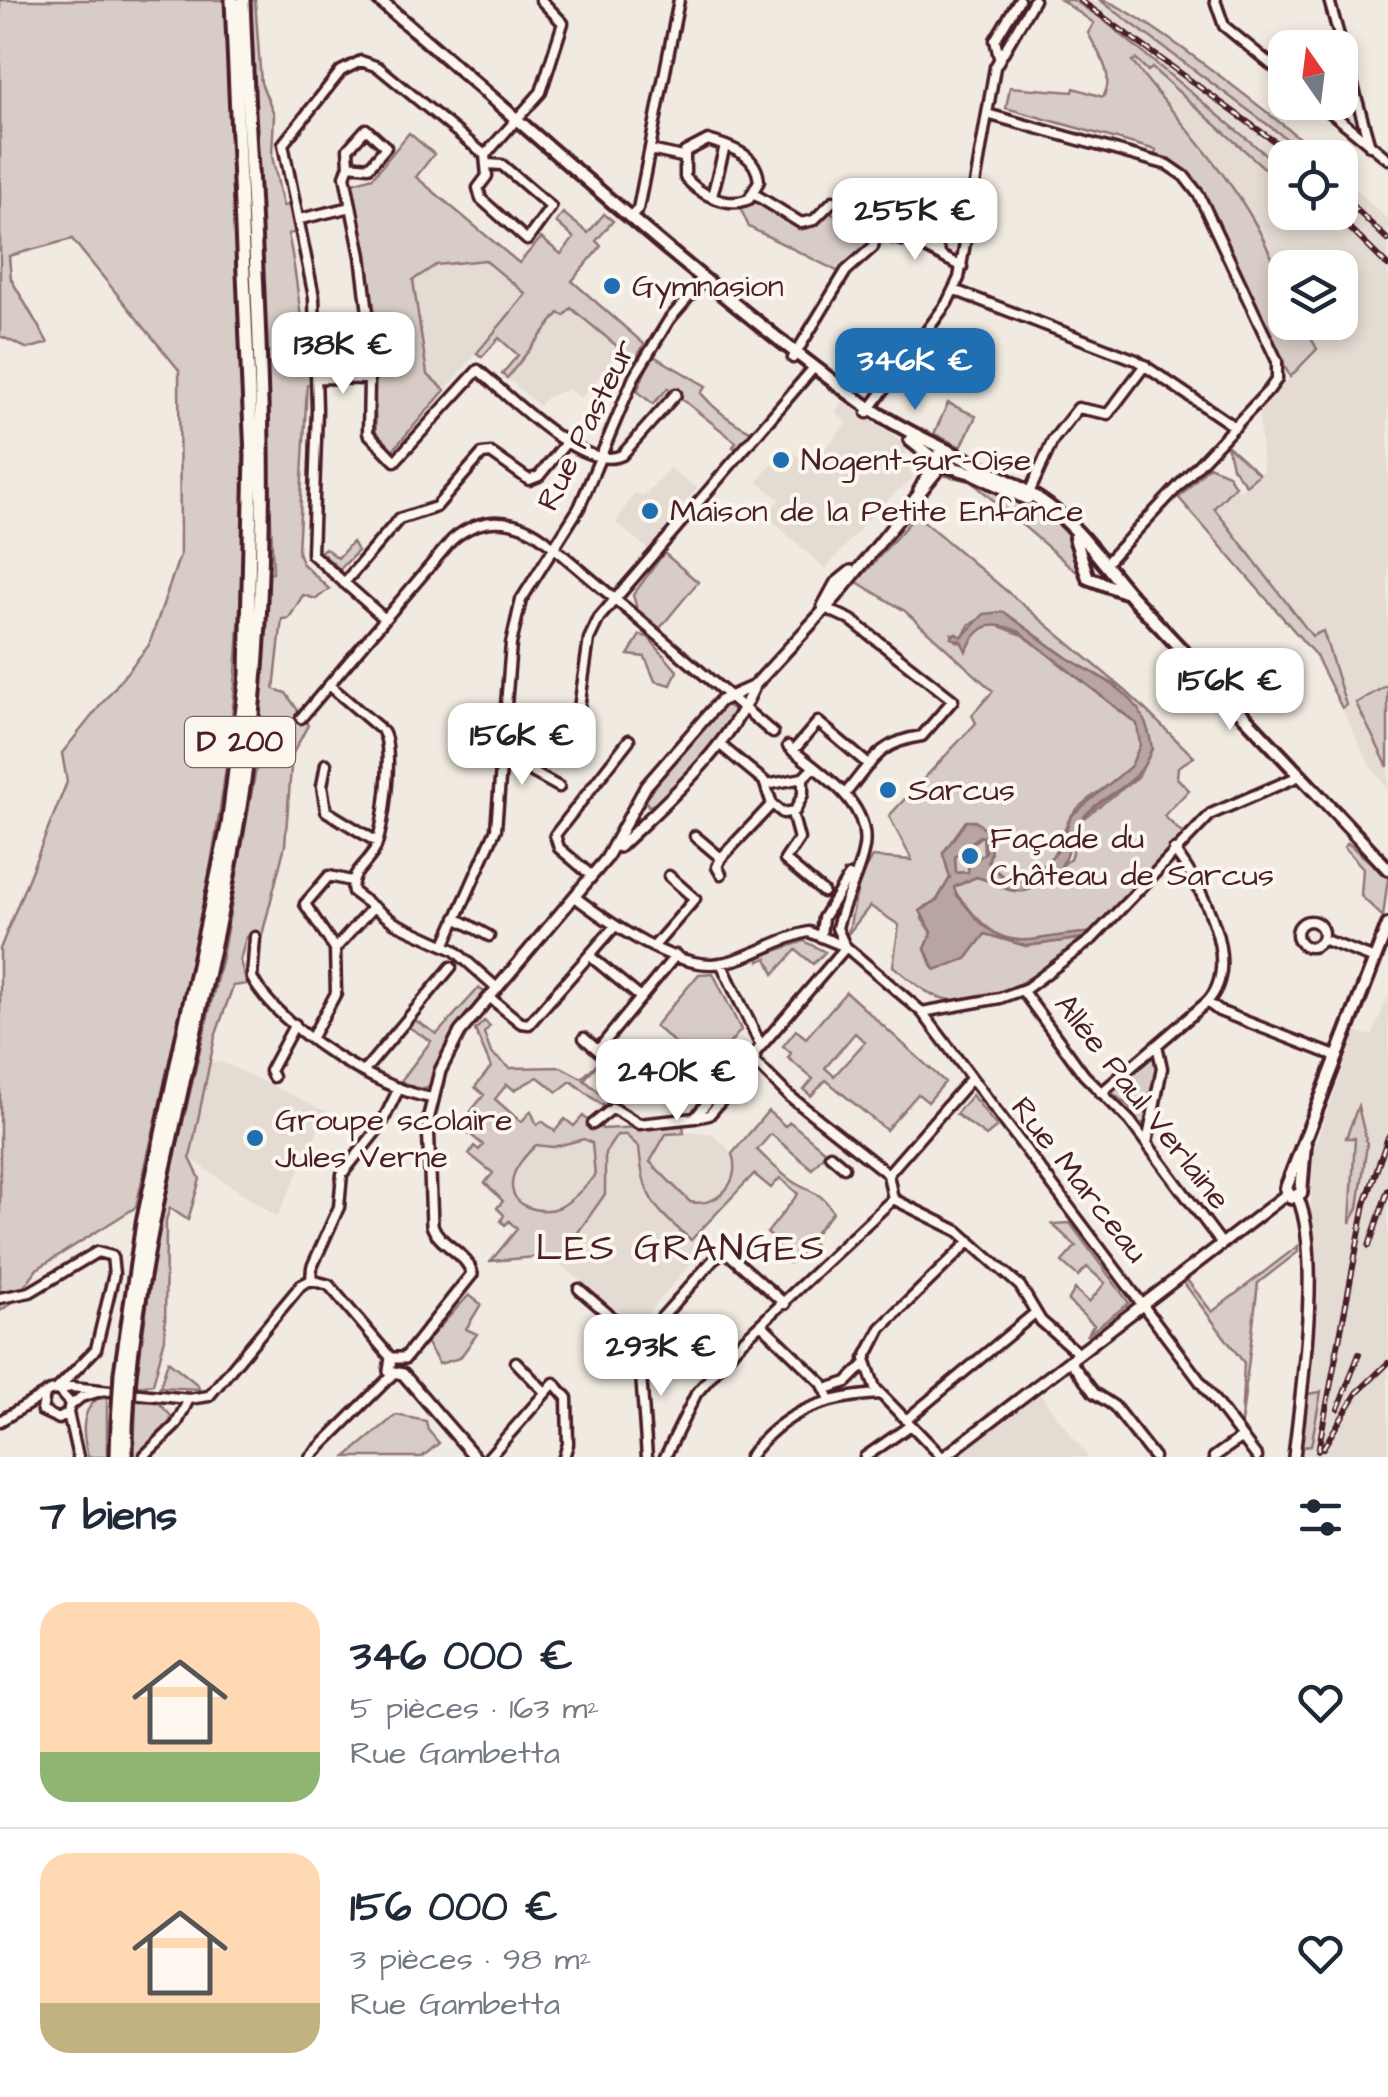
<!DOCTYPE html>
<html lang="fr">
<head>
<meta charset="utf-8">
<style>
  body { margin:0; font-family:"Architects Daughter",sans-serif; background:#f6f6f7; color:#1f2937; height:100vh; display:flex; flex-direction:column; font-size:38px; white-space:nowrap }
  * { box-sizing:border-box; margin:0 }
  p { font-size:32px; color:#747a83 }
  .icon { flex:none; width:55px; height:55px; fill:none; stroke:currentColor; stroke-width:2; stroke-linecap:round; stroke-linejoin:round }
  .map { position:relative; height:1457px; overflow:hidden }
  .details { display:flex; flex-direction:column; background:#fff; flex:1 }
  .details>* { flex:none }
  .needle { width:65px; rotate:346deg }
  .fabs { position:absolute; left:1268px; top:30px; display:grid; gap:20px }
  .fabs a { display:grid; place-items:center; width:90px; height:90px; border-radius:20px; background:#fff; box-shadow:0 5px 15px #0003; font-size:50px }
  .price { position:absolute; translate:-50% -85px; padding:0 22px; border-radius:20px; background:#fff; color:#222; font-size:32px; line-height:65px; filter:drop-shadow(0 2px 5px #0008) }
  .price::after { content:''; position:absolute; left:50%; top:60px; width:30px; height:22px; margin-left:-15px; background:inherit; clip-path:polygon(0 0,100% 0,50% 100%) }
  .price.selected { background:#1f6fb2; color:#fff }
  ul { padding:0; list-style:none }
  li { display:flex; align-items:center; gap:30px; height:250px; padding:0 40px }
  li+li { border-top:2px solid #e0e1e3 }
  li span { display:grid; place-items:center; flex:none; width:280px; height:200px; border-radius:30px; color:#555 }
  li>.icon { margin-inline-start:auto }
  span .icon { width:120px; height:120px; fill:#fffc; stroke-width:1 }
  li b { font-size:42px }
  h2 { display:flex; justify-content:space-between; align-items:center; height:120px; padding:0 40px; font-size:42px }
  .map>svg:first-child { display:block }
  .built { fill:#e4dbd2 }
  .green { fill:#d8ccc6; stroke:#917678; stroke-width:2.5; fill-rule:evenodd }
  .water { fill:#b8a4a2; stroke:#8c6f72; stroke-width:2.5; fill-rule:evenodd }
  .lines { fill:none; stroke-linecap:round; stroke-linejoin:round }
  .minor-tunnel { stroke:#cfc1bc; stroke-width:8; stroke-dasharray:8 4; stroke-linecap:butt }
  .minor-casing { stroke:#4a1f2b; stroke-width:15 }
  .tertiary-casing { stroke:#4a1f2b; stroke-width:16 }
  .secondary-casing { stroke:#4a1f2b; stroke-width:18 }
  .primary-casing { stroke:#4a1f2b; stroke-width:19 }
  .minor { stroke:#fbf7ec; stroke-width:8 }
  .tertiary { stroke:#fbf7ec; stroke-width:9 }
  .secondary { stroke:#fbf7ec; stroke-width:10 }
  .primary { stroke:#fbf7ec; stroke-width:11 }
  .rail-casing { stroke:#4a1f2b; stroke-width:6 }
  .rail { stroke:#fbf7ec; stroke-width:2.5; stroke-dasharray:8; stroke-linecap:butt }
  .primary-bridge-casing { stroke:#4a1f2b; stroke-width:19; stroke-linecap:butt }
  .primary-bridge { stroke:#fbf7ec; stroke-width:11 }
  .poi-dot { fill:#1f6fb2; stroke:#fbf7ec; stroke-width:4 }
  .labels { text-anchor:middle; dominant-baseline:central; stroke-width:8; stroke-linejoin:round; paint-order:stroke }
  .shield { fill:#fbf7ec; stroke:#7f6065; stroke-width:2.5 }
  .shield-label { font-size:30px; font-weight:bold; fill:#4a1f2b }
  .poi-label { font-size:32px; fill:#4a1f2b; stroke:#fbf7ec; text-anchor:start }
  .street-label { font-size:32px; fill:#4a1f2b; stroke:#fbf7ec }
  .quarter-label { font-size:38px; letter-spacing:2.5px; fill:#4a1f2b; stroke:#fbf7ec }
</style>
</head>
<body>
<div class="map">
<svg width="1388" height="1457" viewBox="0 0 1388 1457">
  <rect width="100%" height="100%" fill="#f0eae0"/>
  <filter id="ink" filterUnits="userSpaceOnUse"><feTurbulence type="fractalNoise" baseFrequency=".01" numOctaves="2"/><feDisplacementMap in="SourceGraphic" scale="20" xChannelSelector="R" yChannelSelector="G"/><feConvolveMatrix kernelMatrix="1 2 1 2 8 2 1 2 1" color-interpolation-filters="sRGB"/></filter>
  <g filter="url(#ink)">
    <path class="built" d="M1061,0l54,2 207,155 -37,1v54h55v-39l48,47v569l-18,-23 -54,-110 -137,-158 30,-32 19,8 11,17 24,-20 -4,-60 58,-62 -14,-26 37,-1v-54h-55v20l-45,-86 -144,-177z
      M485,260l41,35 -81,95 -18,-16 -14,-95 23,-14z
      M571,308l51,42 -41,48 -12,-9 -22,8 -8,9 -32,-28 53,-65z
      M843,402l65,43 -3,14 8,19 -35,30 -53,61 -59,-54 14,-16 -23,-17 27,-33 21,11 10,-13 7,5 25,-29 -12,-12z
      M669,468l28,20 -49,61 -32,-26 18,-30 10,3z
      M1388,996v461h-88l15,-135 -5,-96 4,-79 43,-115 15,4z
      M222,1062l105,50 -50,105 -87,-59 19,-95z
      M666,1133h45l15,13 10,20 -13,28 -23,10 -10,-2 -40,-40z
      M616,1135h10l13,12 4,40 7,15 52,47 -54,65 -24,1 -67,-53 48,-68v-41z
      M584,1139l8,4 4,33 -33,30 -28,4 -19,-11 -5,-13 3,-13 22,-29 16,3z
      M1040,1394l48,63h-131z"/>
    <path class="green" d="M0,0h226c9,230 29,465 8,695 -15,173 -60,343 -98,512l-99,62 -23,32 -14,10v-362l67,-167 -5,-29 87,-108 31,-90 -1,-185 -107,-131 -63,17 2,23 37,64 -20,6 -28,-13z
      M251,0h4l6,83 13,31 -2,42 11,50 7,-1 7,27 -9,2c10,45 13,90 19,134l6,1v14l-6,2 -9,167 4,11 27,26 -13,10 -13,-4 -14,23 -7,1 -8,70 12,4 22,32 -16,30 -7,90 -24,94 -15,-2 -6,24 7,23 -14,2 -18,51 -25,121 10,21 -12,41 -18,-12 -4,12 -1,118 -12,46 -17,2 21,-154 65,-275 41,-227 -3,-18 8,-139h5z
      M1061,0h12l28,18 175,145 -6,10 -118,-105 -4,3 -12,-12 -4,2c55,73 153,165 153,261l18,1 14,26 -27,28 -90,-190 -19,-20 -26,-11 1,-6 -150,-42 4,-21 63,5 1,-4 29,9c13,-22 -5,-44 -15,-64l6,-10z
      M1100,0c28,0 192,131 222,157h-11z
      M409,133l25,21 -18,23 103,86 22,-25 20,16 13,-16 -18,-16 7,-9 25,20 16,-19 9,7 -17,20 5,5 -29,35 72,63 -9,17 -64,-53 -7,8 -5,-3 -52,65 -5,-4 16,-19 -19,-17 -17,19 -5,-4 49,-59 -41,-34 -49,5 -23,15 14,94 18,16 -54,62 -15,-12 -3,-109 -10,-86 -14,-61 24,-7z
      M754,194l51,29 17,-12 44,10 6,6 -4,18 -27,28 -92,-46 -11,-24z
      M652,355l54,31 -5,7c14,17 30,29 51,39l-15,17 -4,-2 3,-5 -68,-54 -15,16 -16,-13z
      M948,403l28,13 -15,31 -27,-13z
      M1227,445l32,29 -13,11 -14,-18z
      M1209,466l19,8 7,12 -21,22 98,128 11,-5 23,74 -4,3 -26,-52 -137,-158z
      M957,472l46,19 -1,4 11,5 3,-3c26,13 52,30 64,58l-3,17 -106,-91 -25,-5z
      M916,515l211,177 67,65 -16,10 -1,11 12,12 -25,26 20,19c-53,55 -148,173 -232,165 -24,-2 -41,-20 -59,-34l6,-41 -29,-19 -22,28 12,-56 12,-21 40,3 -23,-44 87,-93 -4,-8 21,-24 -88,-80 -48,-29zM1004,612l65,47 48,27 35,63 -14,28 -56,42 -12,40 -33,27 -12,5 -49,-14 -22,10c2,10 7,12 13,19 40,52 64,31 121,27l-3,5 -59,8 -41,-12 -19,25 -34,8 -7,-18 7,-16 -10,-14 2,-12 13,-7 13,-22 -7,-25 20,-27 24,8 4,19 -3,9c9,12 23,21 39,19 31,-20 28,-35 43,-63 16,-29 91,-48 67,-94l-114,-89 -32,-12 -17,10 -5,13 -14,-6 -3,-6 10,3 8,-13z
      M352,542l6,9 -18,18 -20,-17 5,-4 13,10z
      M664,553l34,29 -38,46 -23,-19 -4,-14z
      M640,635l8,2 29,34 -6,14 -16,-4 -10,-24 -17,-2z
      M1388,685v82l-32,-64z
      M725,704l8,5 1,11 -73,83 -13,3 -4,-11z
      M983,835l1,20 -15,10 -1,7 -12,1 -1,-16z
      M1348,843l40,35 -5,39 -22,-21 2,-28 -19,-21z
      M804,941l21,11 -12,12 -17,-14 -22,24 -7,-16 -8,3 -1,-4z
      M713,973l28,57 -41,48 2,-12 -47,-40 44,-52z
      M479,988l5,4 -34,44 -19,50 -15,4 -15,-9 30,-40 -24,-15 6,-7 24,15z
      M846,992l99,90 -17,20 -10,-8 -32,36 -60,-50 -15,16 -7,-6 9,-11 -25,-21 3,-5 -8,-7 13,-16 10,8zM855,1033l10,9 -31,34 -9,-8z
      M484,1021l6,5 -6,7 7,20 19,15 51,-1 21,11 18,-17 -16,19 26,21 -7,5 -32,-25 -14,11 -19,-15 -24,13 -7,-6 -12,15 26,23 10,-11 6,14 5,-4 13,10 10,-12 9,7 9,-10 11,10 6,-4 2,7 81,-4 1,8 -18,1 -16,28 40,40c28,6 52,-21 42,-48l36,-43 17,15 5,-4 36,30 -14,17 -41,-35 -14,16c12,11 25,25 38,33 18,11 26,8 38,29l-24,28 5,5 -25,18 -11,-9v-12l-11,-9 31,-39 -18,-16 -9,10 -17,-14 -63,66c-39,-34 -47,-40 -52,-93l-13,-12h-9l-12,18v41l-48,68 -11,-6 -55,5 26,-32 -8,-8 -4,4 -4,-4 3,-6 -7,-7 6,-7 -18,-18 8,-10 -24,-19 5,-8 5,4 4,-5 -18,-15 10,-14 -4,-5 13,-16 -9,-8 16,-20 -16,-37zM584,1139l8,4 3,33c-10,10 -22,25 -35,31 -18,8 -49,1 -48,-23 0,-15 14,-29 24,-39l17,2z
      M1155,1054l5,18 -12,50 -8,2 -7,-7 2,-6 -23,-18z
      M972,1095l25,32 -11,9 -30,-22z
      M1358,1106l9,38 -9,64 -8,15 5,-85h-9z
      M1070,1223l59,80 -43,33 8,-11 -26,-24 7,-12 14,13 16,-19 -18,-16 -9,9 -16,-14 14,-16 -24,-22z
      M1298,1246v6l-40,31 -17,143 3,-63 -60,-80 3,-3 25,32z
      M469,1295l12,9 -15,25 11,5 -17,24 -21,6 -13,-22z
      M168,1361l30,24 1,4 -39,-2z
      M1321,1392l-10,54 -10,1 6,-53z
      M107,1398v59h-19c-5,-20 -9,-44 9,-58z
      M136,1401l22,1 13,14 -1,10 -28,31h-8z
      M396,1415l30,6 2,9 11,13 -17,14h-76z"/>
    <path class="water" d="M1004,612c20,14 39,30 59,43 43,29 80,34 89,93 -15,44 -46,41 -70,71 -21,25 -5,54 -54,71 -20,6 -34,-10 -52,-13l-22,10c2,10 7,12 13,20 41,53 66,27 122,26l-5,5 -58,8 -41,-12 -19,25 -31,11 -10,-21 7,-17 -12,-21 17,-11 13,-22 -7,-25 23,-32h9c15,8 18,26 13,41 9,12 23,21 39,19l32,-31 12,-34 60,-50 9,-21 -3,-21 -117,-92c-29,-13 -42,-7 -54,19l-5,-10 -10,-3 4,-5 7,4 22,-23zM979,836l5,1 2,15 -17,13 -1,7 -12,1 -1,-16z"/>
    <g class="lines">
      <path class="minor-tunnel" d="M773,733l15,13"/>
      <defs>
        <path id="minor" d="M1215,0l9,26 61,50
          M1329,0l41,146
          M999,57l-4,-17 24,-40
          M1318,102l70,57
          M987,114l181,51 16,11 15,19 78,166v18l-8,11 -162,172
          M708,140c24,8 48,13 51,41l-10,18c-22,10 -50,-5 -64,-22v-25z
          M650,150l32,7
          M485,155l2,21 -9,12 3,11 46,41 24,-33 -49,-42 -15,-1
          M485,155l56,-63 22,-69 -22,-23
          M349,165l-1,-16 18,-20 20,18 -17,20 -20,-2 -4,11 16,80 9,73 -2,104 27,28 83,-91c29,24 106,104 144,85l54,-61
          M754,194l47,29 13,-3 19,-19c33,6 97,20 108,55
          M712,196l13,-50
          M631,217l7,-8 41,-209
          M300,219l51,-12
          M877,234l41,10 44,23
          M954,290l182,70 99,67
          M793,358l53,-87 27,-24 7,-32
          M317,378l52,1
          M867,413l80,-110 12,-25 36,-211 39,-67
          M1029,493l24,-53 25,-32 30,6 37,-49
          M344,583l55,-64 37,-12 46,-53 9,-1 38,27 10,-4 26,-32
          M823,607l28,13 102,80 -31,36c-44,6 -50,26 -77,58
          M385,619l-73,-65 5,-144 -3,-113 -31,-153 58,-73 20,-10 17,6 107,88
          M329,685l49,42
          M301,718l151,-178c29,-25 63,-23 92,-1l229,194
          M556,718l12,4 10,-7 11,-76 10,-21 212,-247
          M383,732c11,16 1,100 -9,119 -8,15 -25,22 -21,41l42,31 59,27 43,38
          M719,744l45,37 8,23
          M788,746c29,26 83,55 76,101 -4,27 -21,54 -27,81l7,16
          M793,751l25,-29 51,43
          M503,756l56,31
          M326,764l-4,22 4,25 51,31
          M766,785l37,-7
          M772,804l11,9 12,-2 8,-17v-16l9,-9
          M792,813l7,26 -14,21 38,32
          M695,836l26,22 -4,9 4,7
          M721,858l51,-54
          M592,876l-33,-28 -4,-13 74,-95
          M575,897c33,25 102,74 146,66 31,-5 57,-25 88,-31l37,15 76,65 335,445
          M456,918l33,18
          M1297 934a13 13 0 1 1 26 0a13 13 0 1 1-26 0Z
          M821,934l2,-16 26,-42
          M255,937l-3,41c27,50 125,111 180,120
          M1322,939l53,20
          M445,944l51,-115 15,-185 10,-44 58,-92 55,-131 35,-57 35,-41
          M655,945l40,-46 -26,-23
          M335,949l-30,-45 24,-28 22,5
          M590,956l51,42
          M721,963l40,83
          M1022,990l62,85 46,46 92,123
          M489,997l32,26 8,1 86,-98
          M1207,1002l12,9 119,46
          M922,1012l78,-14 27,-10 65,-49 119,-125 86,-37
          M312,1037l24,-44 -1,-44 37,-41
          M584,1038l29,26
          M598,1050l78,-95
          M755,1053l-12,4 -48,61 14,-3 46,-53v-9l91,-106
          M755,1062l33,33 100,79
          M364,1071l87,-104
          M273,1077l-3,-6 25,-47
          M1101,1093l106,-91c37,-39 -7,-118 -33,-152
          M593,1124l20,-16 26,16 56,-6
          M1147,1143l15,-75 -5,-23
          M830,1155l14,12
          M888,1174l82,-94
          M888,1174l5,25
          M893,1199l65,32 62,55 21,35 38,33
          M311,1280l1,-13 27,-60 3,-33 39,-49 18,-37
          M311,1280l18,5 62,73
          M579,1289l50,43
          M0,1298l30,-6 67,-40 15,4 2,18 -18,75 -40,41
          M762,1325l60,58 8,16
          M628 1336a10 10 0 1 1 20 0a10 10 0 1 1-20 0Z
          M648,1333l75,-84 62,55
          M639,1347l8,110
          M1070,1361l24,32 20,13 40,51
          M516,1362l29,30
          M826,1389l21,-7 17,-17
          M45,1394l-3,17 17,8 9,-6 2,-10 -12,-13
          M70,1406l11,-9 20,-6
          M68,1413l10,44
          M906,1420l129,-107
          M0,1421l50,-30 21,-4 118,12 20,-3 92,-111 10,-5
          M145,1455l31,-30 13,-26
          M310,1457l83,-83
          M489,1457l65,-74 13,15 1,46 -4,13
          M665,1457l31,-63 41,-48 156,-147
          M749,1457c34,-46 76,-60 131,-63
          M865,1457l46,-32
          M942,1457l-67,-69 -10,-29 16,-31 89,-87
          M1214,1457l28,-20"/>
        <path id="tertiary" d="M919,490l22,-40
          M823,606l12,-22 16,-13
          M619,847c49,-47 106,-95 134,-158
          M405,1358l67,-84c-5,-22 -33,-28 -40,-49l-4,-105 12,-49 20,-39 146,-173 40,-73 74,-85 34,-15 83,-90 113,-141
          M405,1358h-14l-2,13 14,3 72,83
          M944,1457l343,-263
          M1294,1457c7,-63 28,-203 4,-259"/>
        <path id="secondary" d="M379,0c159,136 313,278 482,402 56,40 122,60 179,98 38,25 63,64 92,97l256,272
          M910,440l30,24 32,9 55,26
          M1075,538l13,40 37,14
          M1305,1144l-4,49 -10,5 -5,-10 102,-263"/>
        <path id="primary" d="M121,1373l22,-150 85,-397 19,-151 5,-219 -20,-456
          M129,1374c24,-214 95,-419 120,-632 29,-246 3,-496 -6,-742
          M117,1457l1,-34
          M126,1457v-31"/>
      </defs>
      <use href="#minor" class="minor-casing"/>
      <use href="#tertiary" class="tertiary-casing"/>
      <use href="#secondary" class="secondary-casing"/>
      <use href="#primary" class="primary-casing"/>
      <use href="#minor" class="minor"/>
      <use href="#tertiary" class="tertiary"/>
      <use href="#secondary" class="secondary"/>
      <use href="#primary" class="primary"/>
      <defs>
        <path id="rail" d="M1080,0l217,158
          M1340,194l48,46
          M1333,212l55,54
          M1369,1246l19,-56
          M1338,1409l21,-55
          M1323,1448l34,-55 31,-30
          M1318,1451l47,-247 23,-67"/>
      </defs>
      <use href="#rail" class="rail-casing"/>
      <use href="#rail" class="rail"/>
      <defs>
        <path id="primary-bridge" d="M118,1423l3,-50
          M126,1426l3,-52"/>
      </defs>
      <use href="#primary-bridge" class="primary-bridge-casing"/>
      <use href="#primary-bridge" class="primary-bridge"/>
    </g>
  </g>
  <g class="poi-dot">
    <circle cx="612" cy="286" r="10"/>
    <circle cx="781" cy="460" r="10"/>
    <circle cx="650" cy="511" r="10"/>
    <circle cx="888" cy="790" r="10"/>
    <circle cx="970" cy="856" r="10"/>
    <circle cx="255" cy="1138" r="10"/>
  </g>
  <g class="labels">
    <rect class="shield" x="185" y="717" width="110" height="50" rx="8"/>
    <g class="shield-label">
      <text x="240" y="742">D 200</text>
    </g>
    <g class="poi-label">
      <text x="632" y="286">Gymnasion</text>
      <text x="801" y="460">Nogent-sur-Oise</text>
      <text x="670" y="511">Maison de la Petite Enfance</text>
      <text x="908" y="790">Sarcus</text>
      <text x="990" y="838">Façade du<tspan x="990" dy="37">Château de Sarcus</tspan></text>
      <text x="275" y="1120">Groupe scolaire<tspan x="275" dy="37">Jules Verne</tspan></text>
    </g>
    <g class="street-label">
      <text transform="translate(587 425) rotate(-64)">Rue Pasteur</text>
      <text transform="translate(1142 1102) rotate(52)">Allée Paul Verlaine</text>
      <text transform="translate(1079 1180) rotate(52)">Rue Marceau</text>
    </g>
    <g class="quarter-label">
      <text x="681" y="1249">LES GRANGES</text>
    </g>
  </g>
</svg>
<div class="fabs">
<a><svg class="needle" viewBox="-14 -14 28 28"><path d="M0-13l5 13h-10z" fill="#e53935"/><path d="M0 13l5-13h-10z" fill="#747a83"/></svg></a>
<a><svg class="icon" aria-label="locate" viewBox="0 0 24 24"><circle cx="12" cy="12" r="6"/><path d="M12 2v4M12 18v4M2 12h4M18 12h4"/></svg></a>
<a><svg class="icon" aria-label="layers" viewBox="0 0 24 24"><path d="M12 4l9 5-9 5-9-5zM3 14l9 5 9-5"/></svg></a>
</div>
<b class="price" style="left:915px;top:263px">255K €</b>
<b class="price" style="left:343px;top:397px">138K €</b>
<b class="price selected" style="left:915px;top:413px">346K €</b>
<b class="price" style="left:1230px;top:733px">156K €</b>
<b class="price" style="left:522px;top:788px">156K €</b>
<b class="price" style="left:677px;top:1124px">240K €</b>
<b class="price" style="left:661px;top:1399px">293K €</b>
</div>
<section class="details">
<h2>7 biens<svg class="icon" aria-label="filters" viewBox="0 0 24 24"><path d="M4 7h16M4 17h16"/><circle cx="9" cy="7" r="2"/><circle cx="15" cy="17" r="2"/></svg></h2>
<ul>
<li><span style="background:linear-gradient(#ffd9b3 75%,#8fb573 0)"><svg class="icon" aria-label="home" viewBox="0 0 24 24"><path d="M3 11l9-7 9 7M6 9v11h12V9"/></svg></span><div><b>346 000 €</b><p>5 pièces · 163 m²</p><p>Rue Gambetta</p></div><svg class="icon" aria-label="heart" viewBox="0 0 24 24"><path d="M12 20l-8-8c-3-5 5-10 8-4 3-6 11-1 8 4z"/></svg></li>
<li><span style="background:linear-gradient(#ffd9b3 75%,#c2b280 0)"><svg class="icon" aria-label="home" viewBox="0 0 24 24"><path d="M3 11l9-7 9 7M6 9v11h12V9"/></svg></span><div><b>156 000 €</b><p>3 pièces · 98 m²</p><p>Rue Gambetta</p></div><svg class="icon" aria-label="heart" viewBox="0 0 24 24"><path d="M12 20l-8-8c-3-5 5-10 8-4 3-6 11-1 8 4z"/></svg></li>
</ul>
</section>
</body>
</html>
